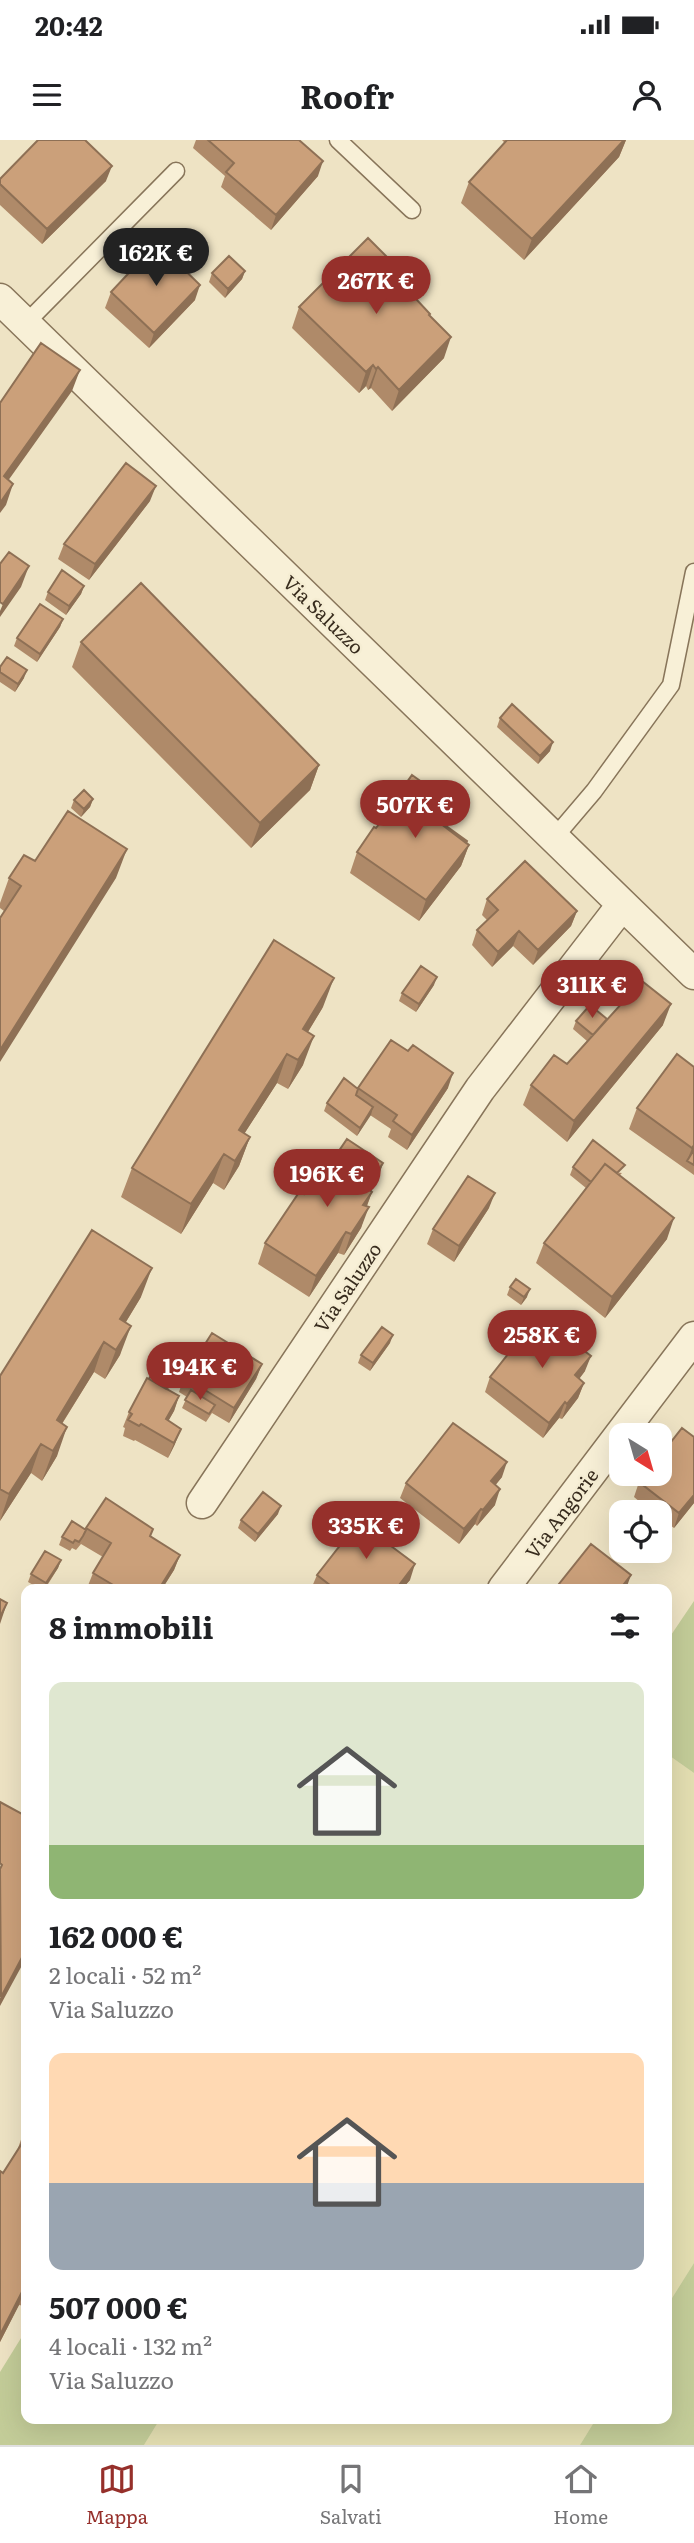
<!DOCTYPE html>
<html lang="it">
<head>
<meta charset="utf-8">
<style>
  body { margin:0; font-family:Literata,serif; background:#f2f2f2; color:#202124; height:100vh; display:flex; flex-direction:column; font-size:26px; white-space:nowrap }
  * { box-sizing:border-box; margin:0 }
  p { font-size:23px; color:#757577 }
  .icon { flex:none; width:38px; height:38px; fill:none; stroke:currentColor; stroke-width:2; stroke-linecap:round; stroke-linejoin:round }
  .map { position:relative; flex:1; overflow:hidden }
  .sheet { position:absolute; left:21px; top:1444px; width:651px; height:840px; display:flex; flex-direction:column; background:#fff; border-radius:14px; box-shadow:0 7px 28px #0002 }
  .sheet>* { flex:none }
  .needle { width:46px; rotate:143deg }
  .tools { position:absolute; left:609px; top:1283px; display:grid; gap:14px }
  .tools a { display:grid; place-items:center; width:63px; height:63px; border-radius:14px; background:#fff; box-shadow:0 7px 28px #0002; font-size:35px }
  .price { position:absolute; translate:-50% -60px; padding:0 16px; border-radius:24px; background:#96302b; color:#fff; font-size:23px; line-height:46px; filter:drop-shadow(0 2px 4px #0008) }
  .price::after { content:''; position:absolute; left:50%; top:42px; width:21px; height:16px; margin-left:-10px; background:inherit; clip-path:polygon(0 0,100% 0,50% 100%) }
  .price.selected { background:#222; color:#fff }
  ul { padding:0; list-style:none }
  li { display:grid; align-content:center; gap:14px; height:371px; padding:0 28px }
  li span { display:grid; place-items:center; height:217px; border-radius:14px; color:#555 }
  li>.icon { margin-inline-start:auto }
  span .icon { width:126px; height:126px; fill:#fffc; stroke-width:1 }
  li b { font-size:30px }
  h2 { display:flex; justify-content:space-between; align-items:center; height:84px; padding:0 28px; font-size:30px }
  .status { display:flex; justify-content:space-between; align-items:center; height:49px; padding:0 35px; background:#fff; direction:ltr }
  .status svg { height:19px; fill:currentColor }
  header { display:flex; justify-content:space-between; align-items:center; height:91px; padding:0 28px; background:#fff; font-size:32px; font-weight:700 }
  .dock { display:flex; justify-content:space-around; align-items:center; height:98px; border-top:2px solid #e0e0e0; background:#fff; font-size:19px; color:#757577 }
  .dock a { display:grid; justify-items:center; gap:4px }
  .dock .selected { color:#96302b }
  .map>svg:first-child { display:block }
  .farmland { fill:#e3deb1 }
  .green { fill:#c3cc98 }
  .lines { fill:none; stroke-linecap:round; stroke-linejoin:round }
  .service-casing { stroke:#88755a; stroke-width:19 }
  .minor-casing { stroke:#88755a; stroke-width:33 }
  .service { stroke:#f8f0d7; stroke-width:16 }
  .minor { stroke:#f8f0d7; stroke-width:30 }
  .wall { fill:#af8a69 }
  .shaded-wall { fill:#8e7055 }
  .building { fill:#cba07a; stroke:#8e7055; stroke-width:2 }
  .labels { text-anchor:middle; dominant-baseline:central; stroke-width:5; stroke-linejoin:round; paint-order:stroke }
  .street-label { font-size:19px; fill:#382c1e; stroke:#f5edd3 }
</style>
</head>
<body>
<div class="status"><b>20:42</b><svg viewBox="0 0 49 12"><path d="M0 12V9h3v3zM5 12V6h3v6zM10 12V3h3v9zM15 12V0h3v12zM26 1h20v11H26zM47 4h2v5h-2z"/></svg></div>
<header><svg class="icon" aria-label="menu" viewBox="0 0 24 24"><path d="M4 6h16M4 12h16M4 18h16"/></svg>Roofr<svg class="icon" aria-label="person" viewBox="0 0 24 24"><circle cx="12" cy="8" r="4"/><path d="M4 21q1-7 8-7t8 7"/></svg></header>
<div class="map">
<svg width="694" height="2305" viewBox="0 0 694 2305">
  <rect width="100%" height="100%" fill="#eee3c4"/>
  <path class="farmland" d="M667,1614l27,19v490l-27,43z
    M160,2279h436l-16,26h-436z"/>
  <path class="green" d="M694,1461v172l-27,-19v-113z
    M694,2123v182h-114l16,-26 71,-1v-112z
    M26,2190v88l134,1 -16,26h-144v-73z"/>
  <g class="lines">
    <defs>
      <path id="service" d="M338,0l74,70
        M25,184l151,-153
        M554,698l40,-47 77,-106 23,-113"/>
      <path id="minor" d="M0,159l694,675
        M202,1363l278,-414 142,-184
        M503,1449l191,-252"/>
    </defs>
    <use href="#service" class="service-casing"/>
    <use href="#minor" class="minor-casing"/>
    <use href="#service" class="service"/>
    <use href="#minor" class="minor"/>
  </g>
  <path class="wall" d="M196,0h103l19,36 -47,54 -50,-43 4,-11 -32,-28z
    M502,0h124l-7,17 -95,103 -63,-57 8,-21 36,-39z
    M0,39l106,2 -64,63 -42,-39z
    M245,131l-3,8 -17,19 -16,-16 3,-9z
    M409,139l-3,9 24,28 14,42 -52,53 -21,-23 -3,2 -2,-4 -7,7 -67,-65 7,-21z
    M111,152l84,8 -46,48 -44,-40z
    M150,361l-61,79 -31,-21 6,-15z
    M84,446l-3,8 -15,21 -21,-15 3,-8z
    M63,479l-3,8 -23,35 -23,-16 3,-8z
    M81,502l238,123 -9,25 -59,58 -179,-181z
    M0,527l24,11 -9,14 -15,-10z
    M500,578l50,33 -12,13 -41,-37z
    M93,659l-3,8 -9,10 -10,-9 3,-8z
    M390,666l54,18 25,21 -8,21 -42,55 -69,-48 7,-21 31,-40z
    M35,721l81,17 -112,33 -4,-3v-5l9,-25z
    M487,759l90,12 -6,15 -38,39 -20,-19 -21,21 -20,-22 5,-15 10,-10 -5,-5z
    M434,845l-18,27 -17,-11 3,-8z
    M323,867l-15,25 -5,33 -15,24 -11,-6 -33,51 6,3 -11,29 -15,24 -11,-7 -32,51 -60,-37 11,-29z
    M607,879l56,6 -96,117 -44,-37 8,-20 36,-21 20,-23 -14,-12 3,-8z
    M694,927v108l-65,-46 8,-21z
    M358,948h90l-41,62 -19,-13 3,-8 -21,-14 -13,21 -33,-25 3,-8z
    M383,1023l-7,21 -5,7 1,1 -5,14 -6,22 -17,27 -6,-2 -29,44 -51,-33 7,-21 39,-49 26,-30z
    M573,1027l49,6 -2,2 47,64 -62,79 -69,-55 8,-20 42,-55 -16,-13z
    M489,1068l-35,54 -27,-18 6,-15z
    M510,1147l17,10 -6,8 -14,-10z
    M141,1157l-15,25 -6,33 -15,24 -11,-7 -32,52 -5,32 -15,25 -11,-8 -31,48v-145z
    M390,1203l-20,28 -12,-8 3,-8z
    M262,1224l-6,15 -27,44 -17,-10 -6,9 -24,-14 5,-11 -8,-5 5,-15z
    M585,1231l-6,8 5,4 -6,15 -16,21 -3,-1 -16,20 -58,-46 5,-15z
    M170,1245l-2,5 11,6 -5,15 -6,10 7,23 -7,14 -33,-18 -1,1 -11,-5 2,-8 -2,-1 6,-15z
    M502,1337l-7,8v20l-18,21 -2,-2 -16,20 -59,-46 6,-15z
    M639,1342l55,21 -20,25 -14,-10v-6h-8l-18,-15z
    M106,1358l47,31 -3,8 30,18 -6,15 -12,19h-74l-1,-1 6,-15 10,-16 -22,-13 -5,6 -4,-2 -2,3 -11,-6 3,-8 24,-7z
    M278,1374l-23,28 -17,-14 3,-8z
    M394,1400l-2,7 18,33 -8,9h-91l6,-14z
    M61,1420l-3,8 -13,21h-5l-12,-7 3,-8z
    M26,1988v174l-2,4 -5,-1 -19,37v-171l3,2 13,-19 8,-23z"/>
  <path class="shaded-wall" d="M624,0h2l-7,17 -95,103 8,-21z
    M323,21l-5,15 -47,54 5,-15z
    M112,26l-6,15 -64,63 5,-15z
    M245,131l-3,8 -17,19 3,-9z
    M200,145l-5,15 -46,48 5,-15z
    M451,197l-7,21 -52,53 7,-21z
    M373,225l-7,21 -7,7 7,-21z
    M378,227l-7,21 -3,2 8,-21z
    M80,230l-8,21 -72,101 4,-16z
    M13,344l-7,21 -6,8v-10z
    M156,346l-6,15 -61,79 6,-16z
    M29,426l-8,21 -21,30v-6l3,-7z
    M84,446l-3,8 -15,21 3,-9z
    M63,479l-3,8 -23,35 3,-8z
    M27,530l-3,8 -9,14 3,-8z
    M553,602l-3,9 -12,13 2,-8z
    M319,625l-9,25 -59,58 9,-25z
    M93,659l-3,8 -9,10 3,-8z
    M451,663l-7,21 -8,12 3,-14z
    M469,705l-8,21 -42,55 7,-21z
    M127,709l-11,29 -116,184v-12z
    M577,771l-6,15 -38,39 5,-15z
    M519,791l-6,15 -21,21 6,-15z
    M437,837l-3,8 -18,27 3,-8z
    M334,838l-11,29 -31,51 11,-29z
    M671,864l-8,21 -96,117 7,-21z
    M314,896l-11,29 -15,24 10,-29z
    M287,914l-10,29 -49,76 11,-29z
    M453,933l-5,15 -41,62 5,-15z
    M373,967l-2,8 -14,21 3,-8z
    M250,997l-11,29 -15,24 11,-29z
    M694,1005v9l-7,7 -3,8 8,-21z
    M224,1014l-11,29 -32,51 10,-30z
    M383,1023l-7,21 -17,25 8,-21z
    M372,1052l-8,21 -1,-8z
    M495,1053l-6,15 -35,54 5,-16z
    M369,1067l-8,21 -17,27 7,-21z
    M674,1078l-7,21 -62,79 7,-21z
    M346,1092l-8,21 -29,44 7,-21z
    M152,1128l-11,29 -31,51 10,-29z
    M530,1149l-3,8 -6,8 3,-8z
    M131,1186l-11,29 -15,24 11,-29z
    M393,1195l-3,8 -20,28 3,-8z
    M104,1202l-10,30 -48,77 11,-29z
    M591,1216l-6,15 -15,20 5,-16z
    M262,1224l-6,15 -27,44 5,-15z
    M584,1243l-6,15 -16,21 5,-15z
    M179,1256l-5,15 -13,23 5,-15z
    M565,1262l-6,16 -16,20 6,-15z
    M67,1287l-10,29 -15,25 11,-30z
    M181,1289l-6,15 -7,14 6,-15z
    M41,1304l-10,29 -31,48 9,-27z
    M507,1322l-5,15 -16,20 5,-16z
    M500,1349l-5,16 -18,21 6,-16z
    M694,1355v8l-20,25 5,-15z
    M281,1366l-3,8 -23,28 3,-8z
    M481,1369l-6,15 -16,20 5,-15z
    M180,1415l-6,15 -12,19h-3z
    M61,1420l-3,8 -14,21 2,-6z
    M415,1424l-5,16 -8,9h-6z
    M631,1435l-5,14h-6z
    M7,1463l-7,21v-7z
    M26,1810v8l-26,48v-8z
    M26,2144l-7,21 -19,37v-7z"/>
  <path class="building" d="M38,0h47l27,26 -65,63 -47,-45v-5z
    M208,0h91l24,21 -47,54 -50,-43 8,-9z
    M507,0h117l-92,99 -63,-57z
    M368,98l41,41 -7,5 28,30 -1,1 22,22 -52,53 -21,-23 -2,2 -3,-4 -7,7 -67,-65z
    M157,103l43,42 -46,48 -43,-41z
    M229,116l16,15 -17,18 -16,-16z
    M41,203l39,27 -76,106 9,8 -13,19v-100z
    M126,323l30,23 -61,78 -31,-20z
    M9,412l20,14 -26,38 -3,-2v-38z
    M62,430l22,16 -15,20 -21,-14z
    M141,443l178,182 -59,58 -179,-181z
    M40,464l23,15 -23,35 -23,-16z
    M7,517l20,13 -9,14 -18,-12v-5z
    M512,564l41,38 -13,14 -40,-38z
    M412,635l39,28 -12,19 30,23 -43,55 -69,-48 17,-25 2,1 16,-21 -2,-1z
    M84,650l9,9 -9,10 -10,-9z
    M68,671l59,38 -127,201v-132l21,-32 -12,-8 15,-23 11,6z
    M442,683l25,18 -1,2 -25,-19z
    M525,721l52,50 -39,39 -19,-19 -21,21 -21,-22 21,-20 -11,-11z
    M274,800l60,38 -31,51 11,7 -16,24 -11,-6 -48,76 11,7 -15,24 -11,-7 -33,50 -59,-36z
    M421,826l16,11 -18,27 -17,-11z
    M642,841l29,23 -97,117 -43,-36 23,-30 13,9z
    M590,865l17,14 -14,16 -17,-14z
    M391,900l17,11 5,-6 40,28 -41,62 -19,-14 4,-6 -39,-27z
    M677,914l17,13v78l-2,3 -55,-40z
    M344,938l14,11 -2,6 17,12 -13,21 -33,-25z
    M347,999l36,24 -16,25 5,4 -9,13 6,2 -18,27 -5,-2 -30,44 -51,-33 35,-52 4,3 23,-33 3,3z
    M593,1000l32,25 -8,8 -12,-9 -14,18 -18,-15z
    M694,1010v15l-7,-4z
    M605,1024l69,54 -62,79 -68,-54z
    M468,1036l27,17 -36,53 -26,-17z
    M92,1090l60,38 -32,51 11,7 -15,24 -12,-8 -47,78 10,7 -14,24 -12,-7 -32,50 -9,-5v-113z
    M516,1139l14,10 -6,8 -14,-10z
    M538,1176l53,40 -16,19 9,8 -17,21 -2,-2 -16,21 -59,-46z
    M382,1187l11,8 -20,28 -12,-8z
    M212,1193l50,31 -28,44 -50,-31z
    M156,1227l17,10 -7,12 -17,-10z
    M147,1238l32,18 -13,23 15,10 -7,14 -33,-19 -2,2 -11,-6 4,-6 -3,-2z
    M191,1250l24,15 -6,9 -24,-14z
    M453,1283l54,39 -16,19 9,8 -17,21 -2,-1 -17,20 -58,-46z
    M682,1288l12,9v58l-15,18 -40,-31 7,-8h14v-18z
    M263,1352l18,14 -23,28 -17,-14z
    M106,1358l47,31 -3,7 30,19 -21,34h-39l-27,-16 18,-30 -25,-15z
    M363,1376l31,24 -3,6 24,18 -19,25h-61l-18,-14z
    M72,1381l14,9 -3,6 -4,6 -4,-2 -2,3 -11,-6z
    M591,1404l40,31 -11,14h-65z
    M45,1411l16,9 -15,23 -15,-9z
    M0,1459l7,4 -7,14z
    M0,1662l26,14v134l-25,47 -1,-128 2,-4 -2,-2z
    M26,1997v147l-26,51v-164l3,2z"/>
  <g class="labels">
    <g class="street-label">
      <text transform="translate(324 474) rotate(44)">Via Saluzzo</text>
      <text transform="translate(347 1147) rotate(-56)">Via Saluzzo</text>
      <text transform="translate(561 1373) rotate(-53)">Via Angorie</text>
    </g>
  </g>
</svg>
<div class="tools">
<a><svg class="needle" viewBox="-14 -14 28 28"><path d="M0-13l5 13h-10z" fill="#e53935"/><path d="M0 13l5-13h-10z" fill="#757577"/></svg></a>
<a><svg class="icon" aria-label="locate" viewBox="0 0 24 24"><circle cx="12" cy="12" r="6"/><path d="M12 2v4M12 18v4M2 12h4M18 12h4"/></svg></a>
</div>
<b class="price selected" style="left:156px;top:148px">162K €</b>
<b class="price" style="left:376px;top:176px">267K €</b>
<b class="price" style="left:415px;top:700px">507K €</b>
<b class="price" style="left:592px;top:880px">311K €</b>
<b class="price" style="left:327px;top:1069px">196K €</b>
<b class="price" style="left:542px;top:1230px">258K €</b>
<b class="price" style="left:200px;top:1262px">194K €</b>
<b class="price" style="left:366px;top:1421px">335K €</b>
<section class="sheet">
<h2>8 immobili<svg class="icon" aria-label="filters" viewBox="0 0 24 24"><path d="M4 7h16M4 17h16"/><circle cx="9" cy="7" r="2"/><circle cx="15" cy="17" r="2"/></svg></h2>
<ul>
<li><span style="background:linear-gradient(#dfe7d0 75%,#8fb573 0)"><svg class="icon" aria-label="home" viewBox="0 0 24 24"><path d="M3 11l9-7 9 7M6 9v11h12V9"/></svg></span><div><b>162 000 €</b><p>2 locali · 52 m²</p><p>Via Saluzzo</p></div></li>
<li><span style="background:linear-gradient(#ffd9b3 60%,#9aa5b1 0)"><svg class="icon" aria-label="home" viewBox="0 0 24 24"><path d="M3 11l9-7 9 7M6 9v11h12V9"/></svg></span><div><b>507 000 €</b><p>4 locali · 132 m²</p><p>Via Saluzzo</p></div></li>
</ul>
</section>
</div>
<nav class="dock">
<a class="selected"><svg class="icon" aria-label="map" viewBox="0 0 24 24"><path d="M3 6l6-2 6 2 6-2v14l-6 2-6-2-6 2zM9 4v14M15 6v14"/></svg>Mappa</a>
<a><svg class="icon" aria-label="saved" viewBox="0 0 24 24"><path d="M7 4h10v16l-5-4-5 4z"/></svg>Salvati</a>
<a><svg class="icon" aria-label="home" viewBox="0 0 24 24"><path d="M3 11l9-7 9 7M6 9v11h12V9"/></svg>Home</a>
</nav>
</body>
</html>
